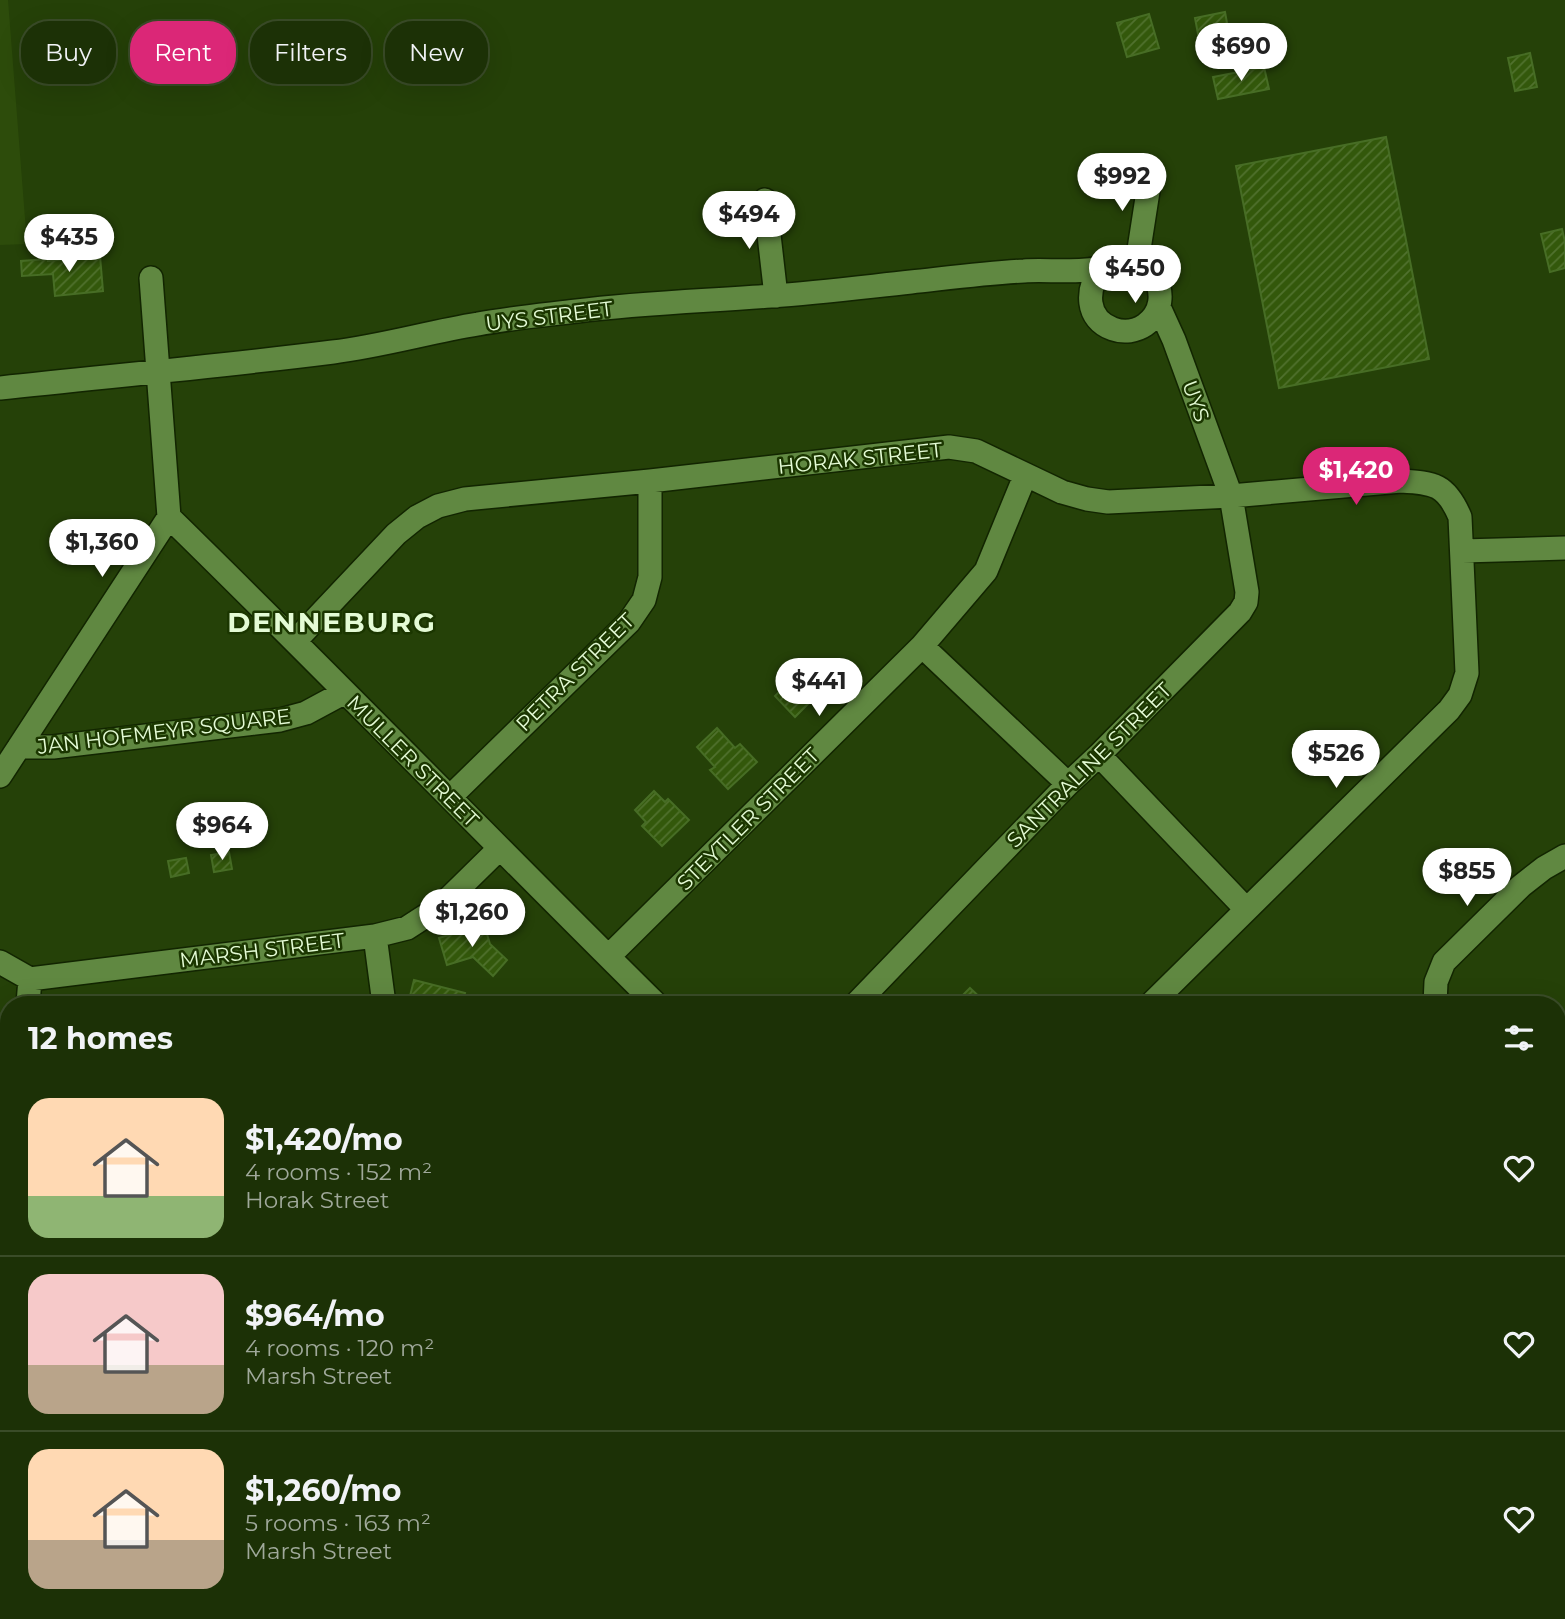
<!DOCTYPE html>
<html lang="en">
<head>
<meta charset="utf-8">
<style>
  body { margin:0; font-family:Montserrat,sans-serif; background:#253910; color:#f1f3f6; height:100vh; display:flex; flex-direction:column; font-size:26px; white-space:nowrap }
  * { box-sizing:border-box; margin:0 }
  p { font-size:23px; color:#a0a99b }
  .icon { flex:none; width:38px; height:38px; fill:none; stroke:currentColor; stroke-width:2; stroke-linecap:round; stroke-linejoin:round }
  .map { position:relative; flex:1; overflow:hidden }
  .side { position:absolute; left:0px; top:996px; width:1566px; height:625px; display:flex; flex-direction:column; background:#1c3106; border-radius:28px 28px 0 0; box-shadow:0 7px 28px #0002,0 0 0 2px #3a4c28 }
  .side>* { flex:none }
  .hud { position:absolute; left:21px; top:21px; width:700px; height:63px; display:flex; gap:14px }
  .price { position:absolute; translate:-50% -60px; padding:0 16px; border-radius:24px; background:#fff; color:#222; font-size:23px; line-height:46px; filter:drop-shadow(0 2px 4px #0008) }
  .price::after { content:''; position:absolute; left:50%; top:42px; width:21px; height:16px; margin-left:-10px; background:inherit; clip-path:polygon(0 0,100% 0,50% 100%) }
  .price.active { background:#db2777; color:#fff }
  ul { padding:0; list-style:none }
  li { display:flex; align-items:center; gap:21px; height:175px; padding:0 28px }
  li+li { border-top:2px solid #3a4c28 }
  li span { display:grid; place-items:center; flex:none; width:196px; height:140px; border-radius:21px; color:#555 }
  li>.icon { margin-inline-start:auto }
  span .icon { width:84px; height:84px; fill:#fffc; stroke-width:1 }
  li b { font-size:30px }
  h2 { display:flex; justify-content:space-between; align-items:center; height:84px; padding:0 28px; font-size:30px }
  .chip { padding:0 24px; border-radius:28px; background:#1c3106; box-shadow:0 7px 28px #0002,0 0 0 2px #3a4c28; font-size:24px; line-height:63px }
  .chip.active { background:#db2777; color:#fff }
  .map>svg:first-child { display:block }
  .built { fill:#2d4c0b }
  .cemetery { fill:url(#cemetery-stones) }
  .building { fill:url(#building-hatch); stroke:#476d25; stroke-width:2 }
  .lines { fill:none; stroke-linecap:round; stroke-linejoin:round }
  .minor-casing { stroke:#122501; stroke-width:26 }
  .path { stroke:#738d5c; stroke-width:2.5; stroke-dasharray:3.5 5; stroke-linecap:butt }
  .minor { stroke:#608841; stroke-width:23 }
  .labels { text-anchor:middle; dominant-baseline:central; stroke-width:5; stroke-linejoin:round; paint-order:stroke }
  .street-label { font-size:21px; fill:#e4fbd5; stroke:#1b3600 }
  .district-label { font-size:28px; font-weight:bold; letter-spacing:2px; fill:#e4fbd5; stroke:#1b3600 }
</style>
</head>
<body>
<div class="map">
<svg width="1565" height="1619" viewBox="0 0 1565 1619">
  <defs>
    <pattern id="cemetery-stones" width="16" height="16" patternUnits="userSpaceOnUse" patternTransform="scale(1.75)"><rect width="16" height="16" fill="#6b4810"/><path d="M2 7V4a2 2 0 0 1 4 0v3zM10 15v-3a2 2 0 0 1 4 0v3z" fill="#806332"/></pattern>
    <pattern id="building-hatch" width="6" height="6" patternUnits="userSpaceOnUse" patternTransform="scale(1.75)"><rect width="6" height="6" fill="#33580b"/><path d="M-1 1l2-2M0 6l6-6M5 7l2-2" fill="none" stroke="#50712e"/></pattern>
  </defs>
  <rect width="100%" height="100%" fill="#254108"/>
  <path class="built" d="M0,0h8l19,244 -27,1z"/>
  <path class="cemetery" d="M9,1507v105h506l1,7h-516v-111z"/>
  <path class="building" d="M1225,12l6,33 -30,5 -6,-32z
    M1149,14l10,34 -32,9 -10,-34z
    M1530,53l7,34 -22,4 -7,-33z
    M1264,67l5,22 -51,10 -5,-22z
    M1386,137l43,222 -150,29 -43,-222z
    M1562,229l3,13v26l-15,4 -9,-38z
    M100,256l3,35 -48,5 -2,-22 -31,2 -1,-15 27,-2v2z
    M793,678l21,20 -19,19 -20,-21z
    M717,728l18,20 5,-4 17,18 -29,27 -18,-19 5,-3 -18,-20z
    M654,791l11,11 3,-3 21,21 -27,26 -20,-20 4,-4 -11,-12z
    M229,852l3,17 -18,3 -3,-17z
    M186,858l3,15 -18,4 -3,-16z
    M484,924l6,20 17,16 -14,16 -20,-19 -26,8 -8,-27z
    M414,980l51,13 -3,11h-54z
    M970,988l17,16h-33z"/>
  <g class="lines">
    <defs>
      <path id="minor" d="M765,200l11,96
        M1137,262l14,-90
        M0,388c111,-12 222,-22 333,-36 49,-6 96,-20 145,-28 32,-6 66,-9 99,-13 64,-8 129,-10 194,-15 47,-3 93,-9 140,-14 37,-4 75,-9 113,-11 25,-2 65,4 86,-7 38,-19 70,36 35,61 -9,6 -21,8 -32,4 -28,-10 -27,-40 -12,-60
        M169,517c164,160 324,326 487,487
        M1462,551l103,-3
        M296,640l100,-106 21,-17 21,-11 27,-7 185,-18 299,-34 27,4 86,41 25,7 21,3 123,-6 170,-15c33,2 45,3 59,36l7,156 -7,22 -11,15 -298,294
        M922,646l146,138
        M19,747h34l227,-27 26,-7 39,-21
        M1099,755l147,154
        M0,776l169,-259 -18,-239
        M450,797l179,-175 15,-22 6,-23v-96
        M375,936l9,68
        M609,956l313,-310 64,-75 39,-95
        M0,962l30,17 345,-43 32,-8 34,-22 58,-57
        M28,1004l2,-25
        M856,1004l212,-220 31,-29 141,-143 6,-10 1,-10 -16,-96 -57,-156 -15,-33
        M1435,1004l1,-22 8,-20 77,-76 23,-18 21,-12
        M1558,1038l7,-1
        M0,1088l9,-14
        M1558,1255l7,-1
        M0,1306l9,-14
        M0,1471l9,-1
        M1558,1526l7,-1
        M918,1612l2,7
        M1320,1612l2,7
        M1541,1612l3,7"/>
    </defs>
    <use href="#minor" class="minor-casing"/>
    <path class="path" d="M31,1612l1,7"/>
    <use href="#minor" class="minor"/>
  </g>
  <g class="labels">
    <g class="street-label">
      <text transform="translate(549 316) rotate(-7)">UYS STREET</text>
      <text transform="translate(1196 401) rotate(70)">UYS</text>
      <text transform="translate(860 458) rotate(-6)">HORAK STREET</text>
      <text transform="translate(575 672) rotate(-45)">PETRA STREET</text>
      <text transform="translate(164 731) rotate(-7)">JAN HOFMEYR SQUARE</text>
      <text transform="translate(413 761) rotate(45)">MULLER STREET</text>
      <text transform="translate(1089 765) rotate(-45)">SANTRALINE STREET</text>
      <text transform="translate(748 819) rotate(-45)">STEYTLER STREET</text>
      <text transform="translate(262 950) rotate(-7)">MARSH STREET</text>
    </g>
    <g class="district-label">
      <text x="332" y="622">DENNEBURG</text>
    </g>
  </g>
</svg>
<b class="price" style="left:1241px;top:83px">$690</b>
<b class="price" style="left:1122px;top:213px">$992</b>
<b class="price" style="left:749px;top:251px">$494</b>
<b class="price" style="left:69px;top:274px">$435</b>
<b class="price" style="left:1135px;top:305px">$450</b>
<b class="price active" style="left:1356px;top:507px">$1,420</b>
<b class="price" style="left:102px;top:579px">$1,360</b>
<b class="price" style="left:819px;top:718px">$441</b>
<b class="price" style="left:1336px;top:790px">$526</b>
<b class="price" style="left:222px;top:862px">$964</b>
<b class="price" style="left:1467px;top:908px">$855</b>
<b class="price" style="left:472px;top:949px">$1,260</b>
<div class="hud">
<a class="chip">Buy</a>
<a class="chip active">Rent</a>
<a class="chip">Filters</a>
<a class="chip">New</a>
</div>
<section class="side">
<h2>12 homes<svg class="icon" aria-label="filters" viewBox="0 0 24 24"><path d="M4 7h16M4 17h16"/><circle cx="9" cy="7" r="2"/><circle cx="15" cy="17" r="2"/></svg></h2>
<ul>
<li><span style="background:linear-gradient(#ffd9b3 70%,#8fb573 0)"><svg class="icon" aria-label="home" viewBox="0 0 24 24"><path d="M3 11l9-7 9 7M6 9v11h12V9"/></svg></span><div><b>$1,420/mo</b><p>4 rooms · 152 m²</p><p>Horak Street</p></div><svg class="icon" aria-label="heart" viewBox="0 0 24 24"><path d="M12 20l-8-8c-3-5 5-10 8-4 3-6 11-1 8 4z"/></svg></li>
<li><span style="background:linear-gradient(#f6c9c9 65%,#b9a48a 0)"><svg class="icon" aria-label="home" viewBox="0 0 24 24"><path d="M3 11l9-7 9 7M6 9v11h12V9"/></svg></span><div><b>$964/mo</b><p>4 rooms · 120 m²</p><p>Marsh Street</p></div><svg class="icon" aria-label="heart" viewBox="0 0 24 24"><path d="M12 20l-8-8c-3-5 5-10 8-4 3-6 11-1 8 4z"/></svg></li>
<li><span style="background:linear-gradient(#ffd9b3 65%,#b9a48a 0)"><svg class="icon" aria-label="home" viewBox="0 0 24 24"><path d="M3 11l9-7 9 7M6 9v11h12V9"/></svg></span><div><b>$1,260/mo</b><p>5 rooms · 163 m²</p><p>Marsh Street</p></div><svg class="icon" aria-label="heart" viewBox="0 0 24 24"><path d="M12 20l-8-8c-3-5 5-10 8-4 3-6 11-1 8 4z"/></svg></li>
</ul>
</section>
</div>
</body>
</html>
